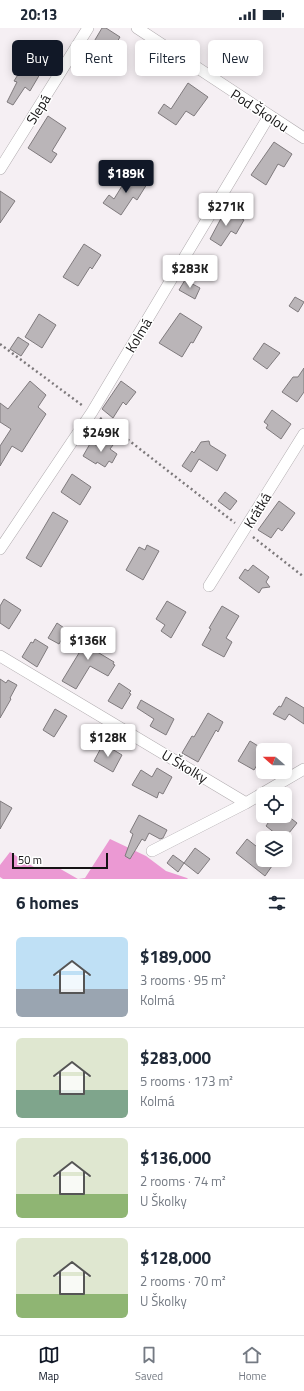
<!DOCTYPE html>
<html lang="en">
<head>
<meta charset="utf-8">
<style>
  body { margin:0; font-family:"Titillium Web",sans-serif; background:#f2f2f3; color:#1f2937; height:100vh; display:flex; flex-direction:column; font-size:15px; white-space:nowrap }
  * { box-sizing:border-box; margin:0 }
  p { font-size:13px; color:#747a83 }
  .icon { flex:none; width:22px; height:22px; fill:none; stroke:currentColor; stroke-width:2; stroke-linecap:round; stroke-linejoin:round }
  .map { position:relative; height:851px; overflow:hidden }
  .panel { display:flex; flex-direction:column; background:#fff; flex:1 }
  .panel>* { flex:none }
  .banner { position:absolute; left:12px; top:12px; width:280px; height:36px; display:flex; gap:8px }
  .needle { width:26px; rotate:290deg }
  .tools { position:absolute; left:256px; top:715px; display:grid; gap:8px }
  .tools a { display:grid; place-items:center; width:36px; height:36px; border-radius:6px; background:#fff; box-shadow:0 2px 10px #0003; font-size:20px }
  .scale { position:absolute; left:12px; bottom:10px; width:96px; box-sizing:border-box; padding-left:4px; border:2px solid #151314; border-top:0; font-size:11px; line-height:14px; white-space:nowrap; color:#151314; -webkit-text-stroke:3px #fff; paint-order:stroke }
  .price { position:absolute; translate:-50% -34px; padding:0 9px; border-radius:4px; background:#fff; color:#222; font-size:13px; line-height:26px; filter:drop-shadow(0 1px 2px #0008) }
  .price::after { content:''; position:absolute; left:50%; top:24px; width:12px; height:9px; margin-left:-6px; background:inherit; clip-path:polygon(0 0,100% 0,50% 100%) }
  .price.active { background:#111827; color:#fff }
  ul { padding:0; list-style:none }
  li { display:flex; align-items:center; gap:12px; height:100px; padding:0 16px }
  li+li { border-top:1px solid #e0e1e3 }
  li span { display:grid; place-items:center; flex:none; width:112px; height:80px; border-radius:6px; color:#555 }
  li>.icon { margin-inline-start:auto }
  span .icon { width:48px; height:48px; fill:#fffc; stroke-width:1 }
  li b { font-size:17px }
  h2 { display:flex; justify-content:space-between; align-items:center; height:48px; padding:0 16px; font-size:17px }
  .chip { padding:0 14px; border-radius:6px; background:#fff; box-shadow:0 2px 10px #0003; font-size:14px; line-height:36px }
  .chip.active { background:#111827; color:#fff }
  .status { display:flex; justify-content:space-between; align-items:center; height:28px; padding:0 20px; background:#fff; direction:ltr }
  .status svg { height:11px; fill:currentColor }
  .tab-bar { display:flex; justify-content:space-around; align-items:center; height:56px; border-top:1px solid #e0e1e3; background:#fff; font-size:11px; color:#747a83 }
  .tab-bar a { display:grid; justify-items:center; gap:2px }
  .tab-bar .active { color:#111827 }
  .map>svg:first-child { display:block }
  .forest { fill:#eb99d3 }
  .building { fill:#bab5b8; stroke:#7f7a7d }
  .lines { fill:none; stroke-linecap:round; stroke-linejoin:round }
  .minor-casing { stroke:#afaaad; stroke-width:12 }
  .path { stroke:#7d797b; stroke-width:2.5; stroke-dasharray:2 3; stroke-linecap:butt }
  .minor { stroke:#fff; stroke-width:11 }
  .labels { text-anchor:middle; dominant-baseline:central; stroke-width:3; stroke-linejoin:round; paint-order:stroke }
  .street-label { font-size:14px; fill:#151314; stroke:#fff }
</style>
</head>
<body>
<div class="status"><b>20:13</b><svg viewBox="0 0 49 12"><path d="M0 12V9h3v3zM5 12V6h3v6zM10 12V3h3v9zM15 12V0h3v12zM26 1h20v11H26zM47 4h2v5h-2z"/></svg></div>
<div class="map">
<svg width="304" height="851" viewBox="0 0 304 851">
  <rect width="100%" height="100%" fill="#f5eff3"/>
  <path class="forest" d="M110,811l36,17 20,15 21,7 1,1h-185l-3,-2v-12l10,-13 27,17 20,-2 21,12 7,-1z"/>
  <path class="building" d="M102,0h4l14,9 -12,20 -3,-2 -8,12 -7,-5 -6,10 -11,-7 12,-18 4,3z
    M238,16l14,9 -10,18 -15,-9z
    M24,37l16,9 -10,17 -5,-4 -12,18 -6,-3 10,-20 -3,-1z
    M188,55l20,14 -14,19 -8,-5 -10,14 -18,-12 6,-9 7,5z
    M48,88l18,12 -14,23 5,3 -6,9 -23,-15z
    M274,114l18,12 -8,13 -6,-3 -12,21 -15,-10z
    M130,145l17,11 -10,16 -4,-3 -12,18 -18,-12 6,-8 5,4z
    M0,163l15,10 -15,22z
    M226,181l18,11 -8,14 -5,-3 -10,15 -11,-7z
    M84,216l17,11 -9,14 -2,-2 -12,19 -15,-9z
    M185,252l15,8 -5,11 -16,-9z
    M295,269l9,5 -6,10 -9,-6z
    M180,285l22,14 -9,16 -2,-1 -9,15 -23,-14z
    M39,286l17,11 -14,23 -17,-11z
    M18,309l11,7 -8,12 -11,-7z
    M264,315l16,10 -13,16 -14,-10z
    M304,340v24l-7,10 -15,-10 11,-15h5z
    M30,353l16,14 -8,12 8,7 -24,38 -10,-6 -12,20v-20l11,-17 -11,-7v-19l8,6z
    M121,353l15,11 -10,13 -3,-3 -10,16 -11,-9z
    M272,382l19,14 -10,15 -15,-11 2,-3 -4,-3z
    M102,410l11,7 -3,4 7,5 -5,9 -3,-2 -4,6 -8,-5 -1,2 -13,-8 8,-14 6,4z
    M209,413l1,4 16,10 -9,16 -18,-12 -8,13 -9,-6 10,-15 2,2 7,-11z
    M72,446l19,13 -11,18 -19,-13z
    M225,464l12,9 -7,9 -12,-9z
    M279,473l16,12 -13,18 -4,-3 -7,10 -13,-8z
    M53,484l15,9 -27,46 -15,-9z
    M147,517l12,6 -16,29 -17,-10 13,-23 6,3z
    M253,537l16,12 -3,5 4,5 -8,1 -3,5 -20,-15 6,-9 3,2z
    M4,571l17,11 -12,19 -9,-6v-17z
    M167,573l19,11 -15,26 -10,-7 4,-6 -9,-6z
    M222,578l17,10 -13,22 6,4 -8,15 -22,-12 9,-16 -2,-1z
    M57,595l10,7 -8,14 -11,-6z
    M90,601l12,7 -8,14 20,12 -1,2 2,1 -7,11 -18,-10 -14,23 -14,-8 17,-28 3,-8h-1z
    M35,611l13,8 -11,20 -15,-10 9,-15 2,1z
    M0,651l6,4 2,-3 9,5 -7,13 1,1 -11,19z
    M119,655l12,8 -2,2 2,1 -9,15 -14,-8z
    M286,669l18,11v16l-15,-10 -4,6 -12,-6 6,-8 2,1z
    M141,672l33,19 -8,16 -16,-9 4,-7 -17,-11z
    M55,681l12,7 -13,21 -11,-7z
    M208,685l15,9 -5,10 -2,-2 -18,32 -16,-9 10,-17 2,1z
    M250,713l13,8v10l-4,7 -2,-1 -3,5 -16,-9z
    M102,718l4,3 1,-3 15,9 -9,17 -19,-11z
    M157,740l15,9 -9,17 -4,-2 -2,6 -25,-13 9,-15 11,7z
    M0,773l12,7 -12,21z
    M139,787l28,15 -4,8 -3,1 -11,-6 -4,8 -3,-2 -12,20 -5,-3 8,-22 -3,-2z
    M273,788h15l9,7 -12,15h-4l-15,-12z
    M247,811l14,11 -4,5 15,11 -7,10 -29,-23z
    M195,820l15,11 -12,15 -14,-11z
    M173,827l11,8 -6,9 -11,-9z"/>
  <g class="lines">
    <defs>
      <path id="minor" d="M137,0l167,110
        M0,141l88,-141
        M0,521l92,-137 177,-296
        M209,558l95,-152
        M0,628l246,147 58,-34
        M152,823l94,-48"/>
    </defs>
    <use href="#minor" class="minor-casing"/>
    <path class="path" d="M0,316l83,62
      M100,390l135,105
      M253,509l51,40"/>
    <use href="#minor" class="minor"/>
  </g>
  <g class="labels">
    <g class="street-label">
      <text transform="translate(38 81) rotate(-58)">Slepá</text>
      <text transform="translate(260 82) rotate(33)">Pod Školou</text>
      <text transform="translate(138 307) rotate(-59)">Kolmá</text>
      <text transform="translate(257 482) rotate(-58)">Krátká</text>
      <text transform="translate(185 738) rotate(31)">U Školky</text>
    </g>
  </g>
</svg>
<div class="tools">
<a><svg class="needle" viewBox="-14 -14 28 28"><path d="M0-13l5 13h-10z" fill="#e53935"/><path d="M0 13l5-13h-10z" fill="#747a83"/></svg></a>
<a><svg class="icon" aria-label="locate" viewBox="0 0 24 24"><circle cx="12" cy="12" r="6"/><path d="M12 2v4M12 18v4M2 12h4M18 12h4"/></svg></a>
<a><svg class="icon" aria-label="layers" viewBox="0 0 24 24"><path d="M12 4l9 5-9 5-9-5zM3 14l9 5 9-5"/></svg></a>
</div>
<div class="scale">50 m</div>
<b class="price active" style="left:126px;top:166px">$189K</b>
<b class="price" style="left:226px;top:199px">$271K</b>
<b class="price" style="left:190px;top:261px">$283K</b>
<b class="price" style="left:101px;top:425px">$249K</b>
<b class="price" style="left:88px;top:633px">$136K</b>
<b class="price" style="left:108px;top:730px">$128K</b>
<div class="banner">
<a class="chip active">Buy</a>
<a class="chip">Rent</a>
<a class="chip">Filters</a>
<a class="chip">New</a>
</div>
</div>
<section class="panel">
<h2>6 homes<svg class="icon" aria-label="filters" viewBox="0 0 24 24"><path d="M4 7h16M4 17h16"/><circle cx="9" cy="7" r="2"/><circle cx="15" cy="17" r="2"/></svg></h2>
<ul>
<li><span style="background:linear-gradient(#bfe0f5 65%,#9aa5b1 0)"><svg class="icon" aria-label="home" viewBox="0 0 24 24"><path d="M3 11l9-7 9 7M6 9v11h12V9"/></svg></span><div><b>$189,000</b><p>3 rooms · 95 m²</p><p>Kolmá</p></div></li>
<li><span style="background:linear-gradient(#dfe7d0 65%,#7fa58c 0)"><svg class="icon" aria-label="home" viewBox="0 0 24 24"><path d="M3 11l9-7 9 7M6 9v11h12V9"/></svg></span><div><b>$283,000</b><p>5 rooms · 173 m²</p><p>Kolmá</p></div></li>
<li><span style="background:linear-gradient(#dfe7d0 70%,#8fb573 0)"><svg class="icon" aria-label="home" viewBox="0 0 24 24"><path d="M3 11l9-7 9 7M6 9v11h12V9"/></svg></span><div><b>$136,000</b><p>2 rooms · 74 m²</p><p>U Školky</p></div></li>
<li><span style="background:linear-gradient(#dfe7d0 70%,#8fb573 0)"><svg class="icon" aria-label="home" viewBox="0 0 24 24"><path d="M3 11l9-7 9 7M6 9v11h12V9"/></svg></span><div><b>$128,000</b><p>2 rooms · 70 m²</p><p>U Školky</p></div></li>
</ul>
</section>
<nav class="tab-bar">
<a class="active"><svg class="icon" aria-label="map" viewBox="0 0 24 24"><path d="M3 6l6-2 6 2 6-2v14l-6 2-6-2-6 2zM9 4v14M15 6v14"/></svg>Map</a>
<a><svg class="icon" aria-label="saved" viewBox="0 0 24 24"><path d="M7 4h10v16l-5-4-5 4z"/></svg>Saved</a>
<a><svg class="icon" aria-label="home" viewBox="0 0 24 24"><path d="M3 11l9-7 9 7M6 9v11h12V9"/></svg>Home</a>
</nav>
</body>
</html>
